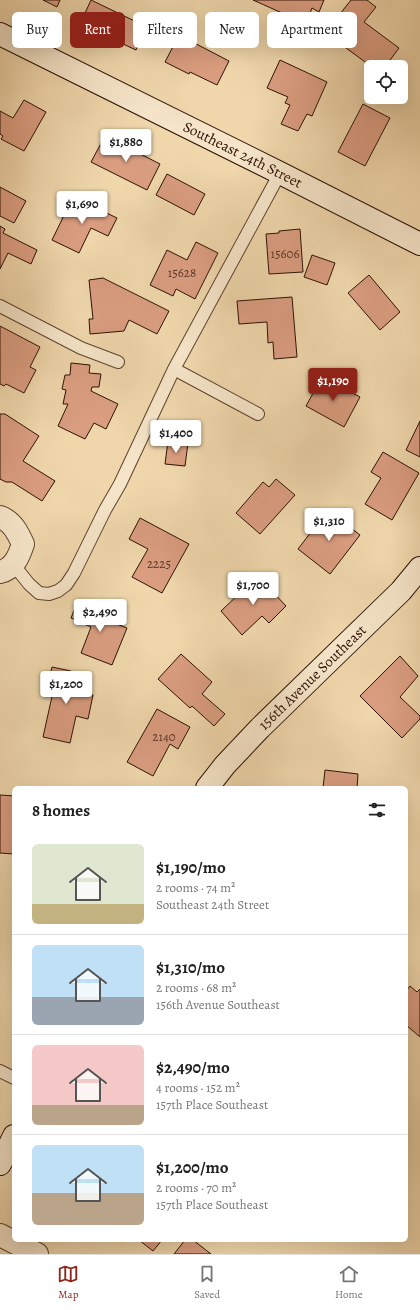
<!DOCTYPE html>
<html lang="en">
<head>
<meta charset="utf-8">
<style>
  body { margin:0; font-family:Alegreya,serif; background:#f6f6f6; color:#222; height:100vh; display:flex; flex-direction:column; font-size:15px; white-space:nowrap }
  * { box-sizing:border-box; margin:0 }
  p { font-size:13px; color:#767676 }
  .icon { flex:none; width:22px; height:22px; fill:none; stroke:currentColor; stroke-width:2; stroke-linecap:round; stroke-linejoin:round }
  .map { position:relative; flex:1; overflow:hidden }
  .sheet { position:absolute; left:12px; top:786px; width:396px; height:456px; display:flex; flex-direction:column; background:#fff; border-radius:6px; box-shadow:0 4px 16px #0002 }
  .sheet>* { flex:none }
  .guide { position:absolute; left:12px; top:12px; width:396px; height:36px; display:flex; gap:8px }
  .buttons { position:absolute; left:364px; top:60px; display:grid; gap:8px }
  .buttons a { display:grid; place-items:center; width:44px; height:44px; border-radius:6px; background:#fff; box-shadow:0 4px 16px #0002; font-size:20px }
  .price { position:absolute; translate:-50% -34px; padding:0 9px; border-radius:4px; background:#fff; color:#222; font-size:13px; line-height:26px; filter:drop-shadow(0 1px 2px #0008) }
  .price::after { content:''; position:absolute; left:50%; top:24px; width:12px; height:9px; margin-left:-6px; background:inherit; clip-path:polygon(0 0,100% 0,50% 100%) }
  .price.current { background:#8f2418; color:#fff }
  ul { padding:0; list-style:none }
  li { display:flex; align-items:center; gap:12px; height:100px; padding:0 20px }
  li+li { border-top:1px solid #e0e0e0 }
  li span { display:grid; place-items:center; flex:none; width:112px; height:80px; border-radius:6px; color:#555 }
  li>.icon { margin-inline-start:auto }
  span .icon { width:48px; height:48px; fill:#fffc; stroke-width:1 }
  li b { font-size:17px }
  h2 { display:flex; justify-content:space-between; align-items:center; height:48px; padding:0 20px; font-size:17px }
  .pill { padding:0 14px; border-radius:6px; background:#fff; box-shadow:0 4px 16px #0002; font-size:14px; line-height:36px }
  .pill.current { background:#8f2418; color:#fff }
  .dock { display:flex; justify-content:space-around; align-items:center; height:56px; border-top:1px solid #e0e0e0; background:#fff; font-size:11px; color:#767676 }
  .dock a { display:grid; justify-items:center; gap:2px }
  .dock .current { color:#8f2418 }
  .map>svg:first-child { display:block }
  .building { fill:#da9d80; stroke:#2d1105 }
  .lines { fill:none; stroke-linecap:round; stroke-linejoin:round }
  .lane-casing { stroke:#5e422e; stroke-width:14 }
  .street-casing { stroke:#5e422e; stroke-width:24 }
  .secondary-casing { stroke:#2d1105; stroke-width:24 }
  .lane { stroke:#f5e4c8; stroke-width:12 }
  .street { stroke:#f5e4c8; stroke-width:22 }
  .secondary { stroke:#f5e4c8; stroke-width:22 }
  .labels { text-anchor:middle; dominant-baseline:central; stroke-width:3.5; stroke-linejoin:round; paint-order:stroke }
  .number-label { font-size:13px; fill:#583424 }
  .street-label { font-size:15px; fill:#2d1105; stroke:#f5e4c8 }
</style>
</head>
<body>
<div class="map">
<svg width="420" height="1254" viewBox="0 0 420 1254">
  <rect width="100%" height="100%" fill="#efd6ab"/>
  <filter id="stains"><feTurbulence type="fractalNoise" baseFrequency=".005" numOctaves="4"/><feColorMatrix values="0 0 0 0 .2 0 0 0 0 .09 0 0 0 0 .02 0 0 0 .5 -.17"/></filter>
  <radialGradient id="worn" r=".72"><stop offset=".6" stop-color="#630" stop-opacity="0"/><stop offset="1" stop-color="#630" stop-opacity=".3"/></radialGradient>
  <path class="building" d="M43,0h17l-3,7z
    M91,0l56,27 -11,23 -56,-26z
    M253,0h71l-5,12 -7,-4 -12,30 -15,-7 6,-14z
    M351,0h16l9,7 -12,15 35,26 -14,19h-13l-41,-30 11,-14 -6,-4z
    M179,35l50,26 -12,24 -27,-13 -1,2 -24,-12z
    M280,60l47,22 -15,34 -5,-2 -9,17 -17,-7 9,-19 -5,-2 3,-6 -21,-9z
    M24,100l22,12 -22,39 -23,-12 2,-3 -3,-2v-23l13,7z
    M363,104l27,14 -25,48 -27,-14z
    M105,136l55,28 -13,26 -56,-28z
    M167,174l38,20 -11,21 -38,-20z
    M0,187l26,14 -12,22 -14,-7z
    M73,197l44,21 -9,18 -17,-8 -12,25 -27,-13z
    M0,226l5,3 -2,4 34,17 -6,14 -23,-11 -8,16z
    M300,229l3,43 -34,2 -3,-40 13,-1v-2z
    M196,242l22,11 -23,46 -19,-10 -3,7 -23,-11 17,-35 20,10z
    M312,255l23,8 -8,22 -23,-8z
    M369,275l31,37 -20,18 -32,-37z
    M103,278l66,33 -12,23 -28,-14 -5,11 -34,3 -1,-15h4l-4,-39z
    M292,297l5,60 -23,2 -1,-17 -5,1 -1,-21 -28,2 -2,-23z
    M0,326l40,21 -10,20 6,3 -12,23 -18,-9 -2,2 -4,-2z
    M71,363l19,2 -1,8 12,1 -2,13h-7l-1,4 27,13 -12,25 -12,-6 -9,16 -27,-13 10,-22h-5l3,-14 -4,-1 3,-14h5z
    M322,377l38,20 -16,30 -38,-21z
    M0,414h5l34,22 -16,25 32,20 -13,20 -30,-19h-6l-6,-3z
    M420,421v36l-14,-7z
    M168,441l20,2 -3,23 -20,-2z
    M383,452l36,21 -27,47 -27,-16 16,-26 -10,-6z
    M276,479l19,16 -35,39 -24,-21 27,-31 6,5z
    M328,510l32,25 -30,39 -32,-25z
    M140,518l49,26 -27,49 -30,-16 16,-28 -19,-10z
    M258,576l28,30 -17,17 -7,-7 -20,19 -21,-24z
    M97,602l9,4 -5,12 26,10 -15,37 -31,-12 10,-26 -20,-9 6,-15 17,7z
    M181,654l31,28 -10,12 23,20 -11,12 -22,-20 -2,2 -32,-29z
    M400,656l18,20 -18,21 20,19v3l-18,19 -42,-42z
    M52,667l19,4 -1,3 15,3 -3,15 11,3 -5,24 -12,-3 -6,27 -27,-6 12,-54 -7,-1z
    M157,709l33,18 -12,22 -8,-5 -17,32 -26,-14z
    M325,770l33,4 -1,14h-34z
    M0,795l14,1v58l-14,-1z
    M410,986l7,6 3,-3v48l-14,-12v-34z
    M139,1240h23l-9,11z
    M185,1240h8l18,14h-37z"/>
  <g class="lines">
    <defs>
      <path id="lane" d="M0,306l81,42 37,14
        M174,369l84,45
        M13,564l16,20 10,9 10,1 9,-3 8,-6 8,-12 31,-63 15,-26 54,-115 106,-196
        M0,1071l14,7"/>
      <path id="street" d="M0,517c12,4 18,16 23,27 -4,12 -9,25 -23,28
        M0,1235l37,19"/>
      <g id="secondary">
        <path id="s1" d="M0,34l280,139 140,71"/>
        <path id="s2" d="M207,788l18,-23 35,-37 141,-137 19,-23"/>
        <path d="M0,1164l14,-28"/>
      </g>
    </defs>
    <use href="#lane" class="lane-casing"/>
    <use href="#street" class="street-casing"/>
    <use href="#secondary" class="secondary-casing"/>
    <use href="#lane" class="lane"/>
    <use href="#street" class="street"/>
    <use href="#secondary" class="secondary"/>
  </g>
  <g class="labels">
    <g class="number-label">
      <text x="285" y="253">15606</text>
      <text x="182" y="272">15628</text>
      <text x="159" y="563">2225</text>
      <text x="164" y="736">2140</text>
    </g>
    <g class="street-label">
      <text stroke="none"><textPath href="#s1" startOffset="271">Southeast 24th Street</textPath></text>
      <text stroke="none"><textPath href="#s2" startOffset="153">156th Avenue Southeast</textPath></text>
    </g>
  </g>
  <rect width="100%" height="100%" filter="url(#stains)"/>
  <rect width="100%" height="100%" fill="url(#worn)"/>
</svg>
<div class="buttons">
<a><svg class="icon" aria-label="locate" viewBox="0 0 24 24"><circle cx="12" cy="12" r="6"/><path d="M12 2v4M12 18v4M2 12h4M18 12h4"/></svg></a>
</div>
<b class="price" style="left:126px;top:163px">$1,880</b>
<b class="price" style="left:82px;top:225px">$1,690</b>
<b class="price current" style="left:333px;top:402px">$1,190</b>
<b class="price" style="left:176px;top:454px">$1,400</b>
<b class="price" style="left:329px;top:542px">$1,310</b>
<b class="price" style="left:253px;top:606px">$1,700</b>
<b class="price" style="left:100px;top:633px">$2,490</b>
<b class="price" style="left:66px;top:705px">$1,200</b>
<div class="guide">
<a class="pill">Buy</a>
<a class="pill current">Rent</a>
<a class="pill">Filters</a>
<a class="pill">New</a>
<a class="pill">Apartment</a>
</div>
<section class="sheet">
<h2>8 homes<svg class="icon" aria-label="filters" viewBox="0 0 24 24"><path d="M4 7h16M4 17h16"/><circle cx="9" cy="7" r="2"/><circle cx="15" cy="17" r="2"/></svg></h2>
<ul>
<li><span style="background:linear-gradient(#dfe7d0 75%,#c2b280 0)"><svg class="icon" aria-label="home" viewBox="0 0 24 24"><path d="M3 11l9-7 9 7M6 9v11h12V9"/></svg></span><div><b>$1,190/mo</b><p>2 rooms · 74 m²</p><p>Southeast 24th Street</p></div></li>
<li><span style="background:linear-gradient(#bfe0f5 65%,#9aa5b1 0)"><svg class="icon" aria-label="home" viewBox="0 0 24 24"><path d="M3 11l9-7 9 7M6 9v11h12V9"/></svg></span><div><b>$1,310/mo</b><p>2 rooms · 68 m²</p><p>156th Avenue Southeast</p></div></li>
<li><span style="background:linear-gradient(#f6c9c9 75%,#b9a48a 0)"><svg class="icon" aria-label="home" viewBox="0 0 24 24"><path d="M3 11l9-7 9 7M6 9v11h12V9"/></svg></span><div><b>$2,490/mo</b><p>4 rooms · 152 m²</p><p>157th Place Southeast</p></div></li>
<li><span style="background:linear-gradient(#bfe0f5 60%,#b9a48a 0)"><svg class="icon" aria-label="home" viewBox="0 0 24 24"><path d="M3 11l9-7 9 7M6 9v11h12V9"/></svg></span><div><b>$1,200/mo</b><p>2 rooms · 70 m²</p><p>157th Place Southeast</p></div></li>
</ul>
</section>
</div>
<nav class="dock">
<a class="current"><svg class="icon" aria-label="map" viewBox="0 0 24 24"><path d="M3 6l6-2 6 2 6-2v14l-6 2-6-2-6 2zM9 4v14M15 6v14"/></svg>Map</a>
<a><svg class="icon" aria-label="saved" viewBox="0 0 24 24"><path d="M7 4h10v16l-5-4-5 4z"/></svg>Saved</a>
<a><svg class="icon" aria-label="home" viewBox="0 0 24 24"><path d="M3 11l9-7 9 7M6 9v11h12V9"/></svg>Home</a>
</nav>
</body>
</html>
